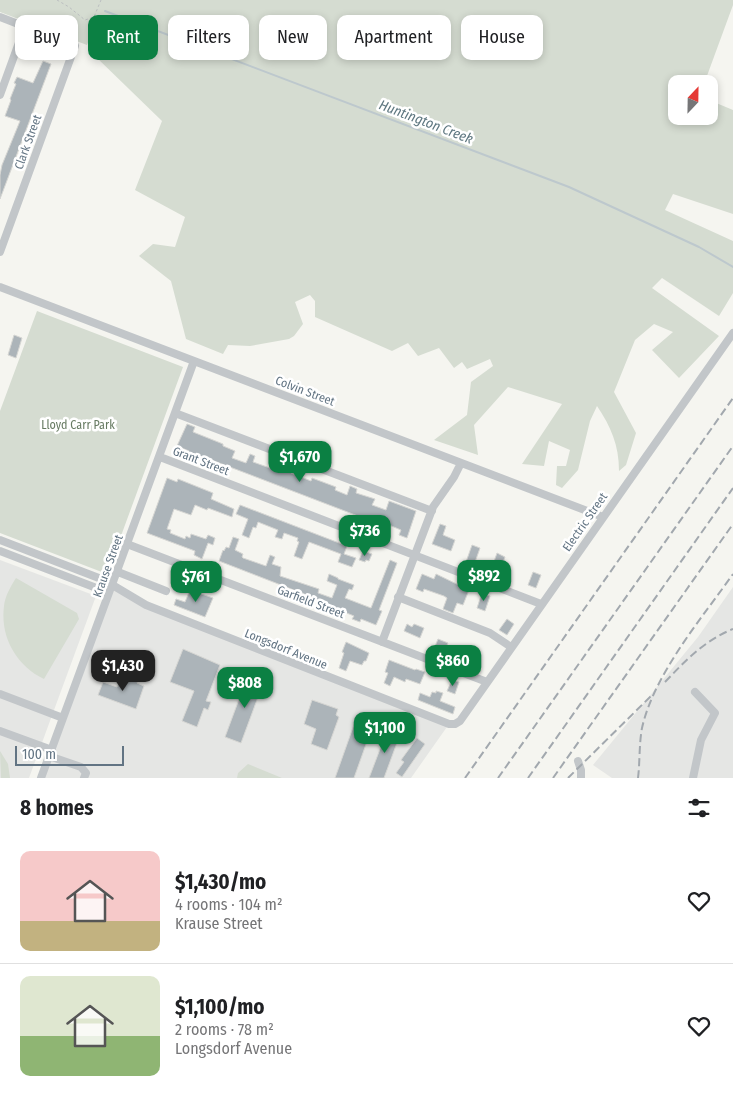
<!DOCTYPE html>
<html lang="en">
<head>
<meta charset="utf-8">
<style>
  body { margin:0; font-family:"Fira Sans Condensed",sans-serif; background:#f2f2f2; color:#202124; height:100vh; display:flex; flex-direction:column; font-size:19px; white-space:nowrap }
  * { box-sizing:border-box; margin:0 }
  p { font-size:16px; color:#757577 }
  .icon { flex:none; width:28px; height:28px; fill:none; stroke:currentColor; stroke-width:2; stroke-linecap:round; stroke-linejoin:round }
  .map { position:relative; height:778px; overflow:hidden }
  .side { display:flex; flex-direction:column; background:#fff; flex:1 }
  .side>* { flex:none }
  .hud { position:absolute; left:15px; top:15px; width:704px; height:45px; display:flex; gap:10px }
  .needle { width:32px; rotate:22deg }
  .buttons { position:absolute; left:668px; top:75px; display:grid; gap:10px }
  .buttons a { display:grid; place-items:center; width:50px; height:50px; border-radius:10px; background:#fff; box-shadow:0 2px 8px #0003; font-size:25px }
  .scale { position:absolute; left:15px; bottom:12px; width:109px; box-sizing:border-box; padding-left:5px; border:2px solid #627483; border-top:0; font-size:14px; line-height:18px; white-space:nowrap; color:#627483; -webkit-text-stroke:4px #fff; paint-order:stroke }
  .price { position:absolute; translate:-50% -42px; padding:0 11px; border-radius:10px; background:#0b8043; color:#fff; font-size:16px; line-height:32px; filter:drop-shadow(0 1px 2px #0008) }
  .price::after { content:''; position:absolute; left:50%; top:30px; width:15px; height:11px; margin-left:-8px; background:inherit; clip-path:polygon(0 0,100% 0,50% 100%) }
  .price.active { background:#222; color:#fff }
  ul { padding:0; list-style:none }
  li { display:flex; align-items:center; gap:15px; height:125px; padding:0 20px }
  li+li { border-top:1px solid #e0e0e0 }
  li span { display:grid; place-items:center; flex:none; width:140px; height:100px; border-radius:10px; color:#555 }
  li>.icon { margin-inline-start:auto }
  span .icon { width:60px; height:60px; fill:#fffc; stroke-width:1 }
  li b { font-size:21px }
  h2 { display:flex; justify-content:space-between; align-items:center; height:60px; padding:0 20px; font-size:21px }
  .chip { padding:0 18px; border-radius:10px; background:#fff; box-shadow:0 2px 8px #0003; font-size:18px; line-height:45px }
  .chip.active { background:#0b8043; color:#fff }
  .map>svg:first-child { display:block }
  .built { fill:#e5e6e4 }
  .green { fill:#d5dcd1 }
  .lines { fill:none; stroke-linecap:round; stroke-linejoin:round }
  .stream { stroke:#bdc8cd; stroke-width:2 }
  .building { fill:#acb4b9; stroke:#d6d6d3 }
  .path { stroke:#bbbec0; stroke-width:1; stroke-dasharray:2.5 2.5; stroke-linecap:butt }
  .minor { stroke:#c2c6c9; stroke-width:8 }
  .rail { stroke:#a2a8ae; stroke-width:2; stroke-dasharray:8 4; stroke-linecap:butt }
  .labels { text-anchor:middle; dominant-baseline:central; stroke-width:5; stroke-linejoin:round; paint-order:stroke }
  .street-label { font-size:12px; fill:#627483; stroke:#fff }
  .park-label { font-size:12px; fill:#667a61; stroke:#fff }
  .water-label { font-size:14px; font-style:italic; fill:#5e7780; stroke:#fff }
</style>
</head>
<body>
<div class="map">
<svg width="733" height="778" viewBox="0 0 733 778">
  <rect width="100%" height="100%" fill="#f5f5f0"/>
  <path class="built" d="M0,560l96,36 -67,182h-29z
    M112,586l34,19 303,119 -38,54h-370z
    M733,587v191h-121l-19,-13 105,-128z"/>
  <path class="green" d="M0,0h733v5l-29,79h-28v32h33v-16l24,10v104l-60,-20 -8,16 68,31v52l-14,23 -57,-38 -10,10 67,48 -40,42 -27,-28 21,-18 -19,-8 -19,16 -21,52 22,41 -10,32 -7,6c0,-26 -8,-44 -22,-65l-7,15 -12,49 -16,18 -6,-3 1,-19h9l4,-16 -21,-9 -5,25 -22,-2 40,-60 -54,-17 -34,38 4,30 -44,-15 33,-25 4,-33 22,-16 -3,-7 -23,10 -5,-7 -8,6 -15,-20 -21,8 -10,-13 -16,8 -77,-34v-16l-5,-6 -15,7 8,22 -9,12 -5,3 -39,7 -22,-1 -5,9 -37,-15 -15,-58 -32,-25 14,-12 22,3 10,-30 -50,-27 27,-69 -66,-64 7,-17 -6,-19 -10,24 -87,-33z
    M37,311l146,56 -76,207 -107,-41v-122z
    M16,578l61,35 2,6 -35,60c-28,-14 -44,-42 -40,-73 1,-10 7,-20 12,-28z
    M0,751l8,13 2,14h-9z
    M248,764l34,14h-45l1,-5z"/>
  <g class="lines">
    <path class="stream" d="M105,11l464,176 130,60 34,20"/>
  </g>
  <path class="building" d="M43,61l8,3 -51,135v-24l2,-10 18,-44 -15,-5 6,-16 -1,-1 6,-15 -2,-1 3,-6 16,6z
    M14,335l8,3 -6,20 -8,-3z
    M187,424l8,3 -2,5 30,12v2l12,5 -3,7 14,5 4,-9 5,2 -2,6 17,6 4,-11 8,3 -1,2 13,5 -3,6 20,8 1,-3 24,9 -1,3 12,5 3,-9 7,3 -1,4 19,6 -3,6 14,5 3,-9 27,10 -9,27 -8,-3 2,-5 -12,-5 -17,-7 -1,3 -162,-62 -21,-6 1,-2 -12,-5z
    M167,478l10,4 1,-3 35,14 -2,6 23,10 -2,8 -24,-9 -1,2 -12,-5 -4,10 -17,-6 -7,20 4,1 -1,3 15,6 1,-3 4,2 1,-4 15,5 2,-4 7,3 -2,7 -5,-2 -6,16 -8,-4 1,-4 -48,-18z
    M240,505l107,41 -3,8 12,4 -4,9 -14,-5 3,-8 -32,-12 -7,17 -8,-3 5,-14 -2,-1 1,-3 -14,-5 -2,6 -7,-2 3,-7 -20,-8 -2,6 -3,-1 -4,11 -7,-3 6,-16 -12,-5z
    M440,524l6,2 -3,9 12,5 -4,11 -19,-7z
    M233,537l6,2 -4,11 8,4 -1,3 1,1 23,8 4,-11 5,2 -3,7 9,3 -1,9 39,13 -1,4 14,5 5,-13 -10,-4 2,-7 9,4v1l16,6 -2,5 -3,-1 -4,9 26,10 19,-48 7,3 -18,47 3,1 -6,14 -15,-6 -1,3 -8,-3 2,-3 -29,-12 -1,3 -8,-3 1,-5 -98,-38 4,-11 1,1 2,-4 3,1z
    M472,545l8,3 -6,17 -8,-3z
    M363,551l9,3 -3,7 -3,-1 -1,2 -6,-2z
    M497,553l8,4 -6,16 -8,-3z
    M533,572l8,3 -5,13 -8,-3z
    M422,574l12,5 2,-5 33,16 -6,15 -6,-2 -4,10 -10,-4 4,-11 -3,-2 -20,-7 -1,3 -7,-3z
    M190,590l23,8 -8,19 -31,-12 2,-6 9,3z
    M482,593l8,3 -5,15 -8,-3z
    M507,619l7,5 -7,11 -8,-5z
    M407,624l5,3 2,-3 10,4 -4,10 -16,-7z
    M438,639l10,4 -5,10 -9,-4z
    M346,642l23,11 -3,8h-2l-2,4 -12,-4 -4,10 -7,-3 5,-15 -2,-1z
    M183,649l37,16 -14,36 5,1 -3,8 -4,-2 -7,19 -15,-6 12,-30 -24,-9z
    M389,660l26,10 1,-1 9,3 -5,12 -14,-5 -1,3 -11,-5 -4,9 -6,-3 4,-10 -3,-1z
    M122,675l16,6 -1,2 7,3 -8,23 -38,-14 5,-13 14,5z
    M248,675l16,6 -23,62 -16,-6z
    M452,680l7,2 -4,12 -8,-3z
    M436,691l7,2 -3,8 15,6 -2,7 -35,-14 2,-7 10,4 2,-5 4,1z
    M312,700l26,9 -2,6 3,2 -12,33 -16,-6 5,-15 -12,-5z
    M357,716l17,6 -20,56h-19z
    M388,728l13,4 -17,46h-15z
    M417,738l8,6 -23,33 -6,-4 8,-11 -3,-2z"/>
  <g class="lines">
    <path class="path" d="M57,0l12,7 16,13 9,-3 7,-17"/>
    <path class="minor" d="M0,17l75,29 -75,206
      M0,95l25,-69
      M0,287l603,230
      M175,413l257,98
      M160,457l381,147
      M0,540l104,40 42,25 303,119h6l5,-3 273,-388
      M127,544l360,138
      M0,551l99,38 13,-3
      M118,572l48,19
      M398,597l92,36 21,14
      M382,642l51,-135 21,-30 7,-14
      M0,694l63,24
      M0,731l52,19
      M49,756l32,11 5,6 -2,5
      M578,761l3,9v8
      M41,778l153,-417
      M693,778l8,-38 14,-27 -20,-21"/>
    <path class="rail" d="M665,682c20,-21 40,-42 68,-53
      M465,778l268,-380
      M498,778l235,-332
      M528,778l205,-290
      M553,778l180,-254
      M568,778l84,-83
      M638,778c2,-16 1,-34 4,-50 12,-54 60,-110 91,-154"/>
  </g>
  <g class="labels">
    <g class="street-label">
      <text transform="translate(28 142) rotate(-70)">Clark Street</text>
      <text transform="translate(305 391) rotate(21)">Colvin Street</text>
      <text transform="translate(201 461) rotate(21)">Grant Street</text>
      <text transform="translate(585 522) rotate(-55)">Electric Street</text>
      <text transform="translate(108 566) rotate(-70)">Krause Street</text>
      <text transform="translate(311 602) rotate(21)">Garfield Street</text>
      <text transform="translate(286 649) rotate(22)">Longsdorf Avenue</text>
    </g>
    <g class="park-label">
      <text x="78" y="425">Lloyd Carr Park</text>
    </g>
    <g class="water-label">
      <text transform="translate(426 122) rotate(21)">Huntington Creek</text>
    </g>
  </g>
</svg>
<div class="buttons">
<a><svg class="needle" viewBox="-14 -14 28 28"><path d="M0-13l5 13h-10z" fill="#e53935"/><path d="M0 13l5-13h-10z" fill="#757577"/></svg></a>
</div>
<div class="scale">100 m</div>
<b class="price" style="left:300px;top:483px">$1,670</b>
<b class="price" style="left:365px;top:557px">$736</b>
<b class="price" style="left:484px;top:602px">$892</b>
<b class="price" style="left:196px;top:603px">$761</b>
<b class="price" style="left:453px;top:687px">$860</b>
<b class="price active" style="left:123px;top:692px">$1,430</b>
<b class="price" style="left:245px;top:709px">$808</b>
<b class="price" style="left:385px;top:754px">$1,100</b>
<div class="hud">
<a class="chip">Buy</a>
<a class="chip active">Rent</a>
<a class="chip">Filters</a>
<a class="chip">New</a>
<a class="chip">Apartment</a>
<a class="chip">House</a>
</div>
</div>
<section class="side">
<h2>8 homes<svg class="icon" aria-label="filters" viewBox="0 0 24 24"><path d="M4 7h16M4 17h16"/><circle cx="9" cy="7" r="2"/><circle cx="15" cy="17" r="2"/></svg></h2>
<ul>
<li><span style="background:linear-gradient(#f6c9c9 70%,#c2b280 0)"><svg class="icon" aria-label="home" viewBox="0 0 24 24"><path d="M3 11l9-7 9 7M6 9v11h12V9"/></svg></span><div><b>$1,430/mo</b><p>4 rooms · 104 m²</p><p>Krause Street</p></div><svg class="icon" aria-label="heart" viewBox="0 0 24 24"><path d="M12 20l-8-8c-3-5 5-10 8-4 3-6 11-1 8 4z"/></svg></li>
<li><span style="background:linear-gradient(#dfe7d0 60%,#8fb573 0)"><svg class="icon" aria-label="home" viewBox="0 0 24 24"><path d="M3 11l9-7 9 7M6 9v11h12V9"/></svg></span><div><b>$1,100/mo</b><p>2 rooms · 78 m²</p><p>Longsdorf Avenue</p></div><svg class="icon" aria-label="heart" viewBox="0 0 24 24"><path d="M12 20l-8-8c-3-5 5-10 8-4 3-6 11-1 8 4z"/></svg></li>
</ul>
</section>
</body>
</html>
